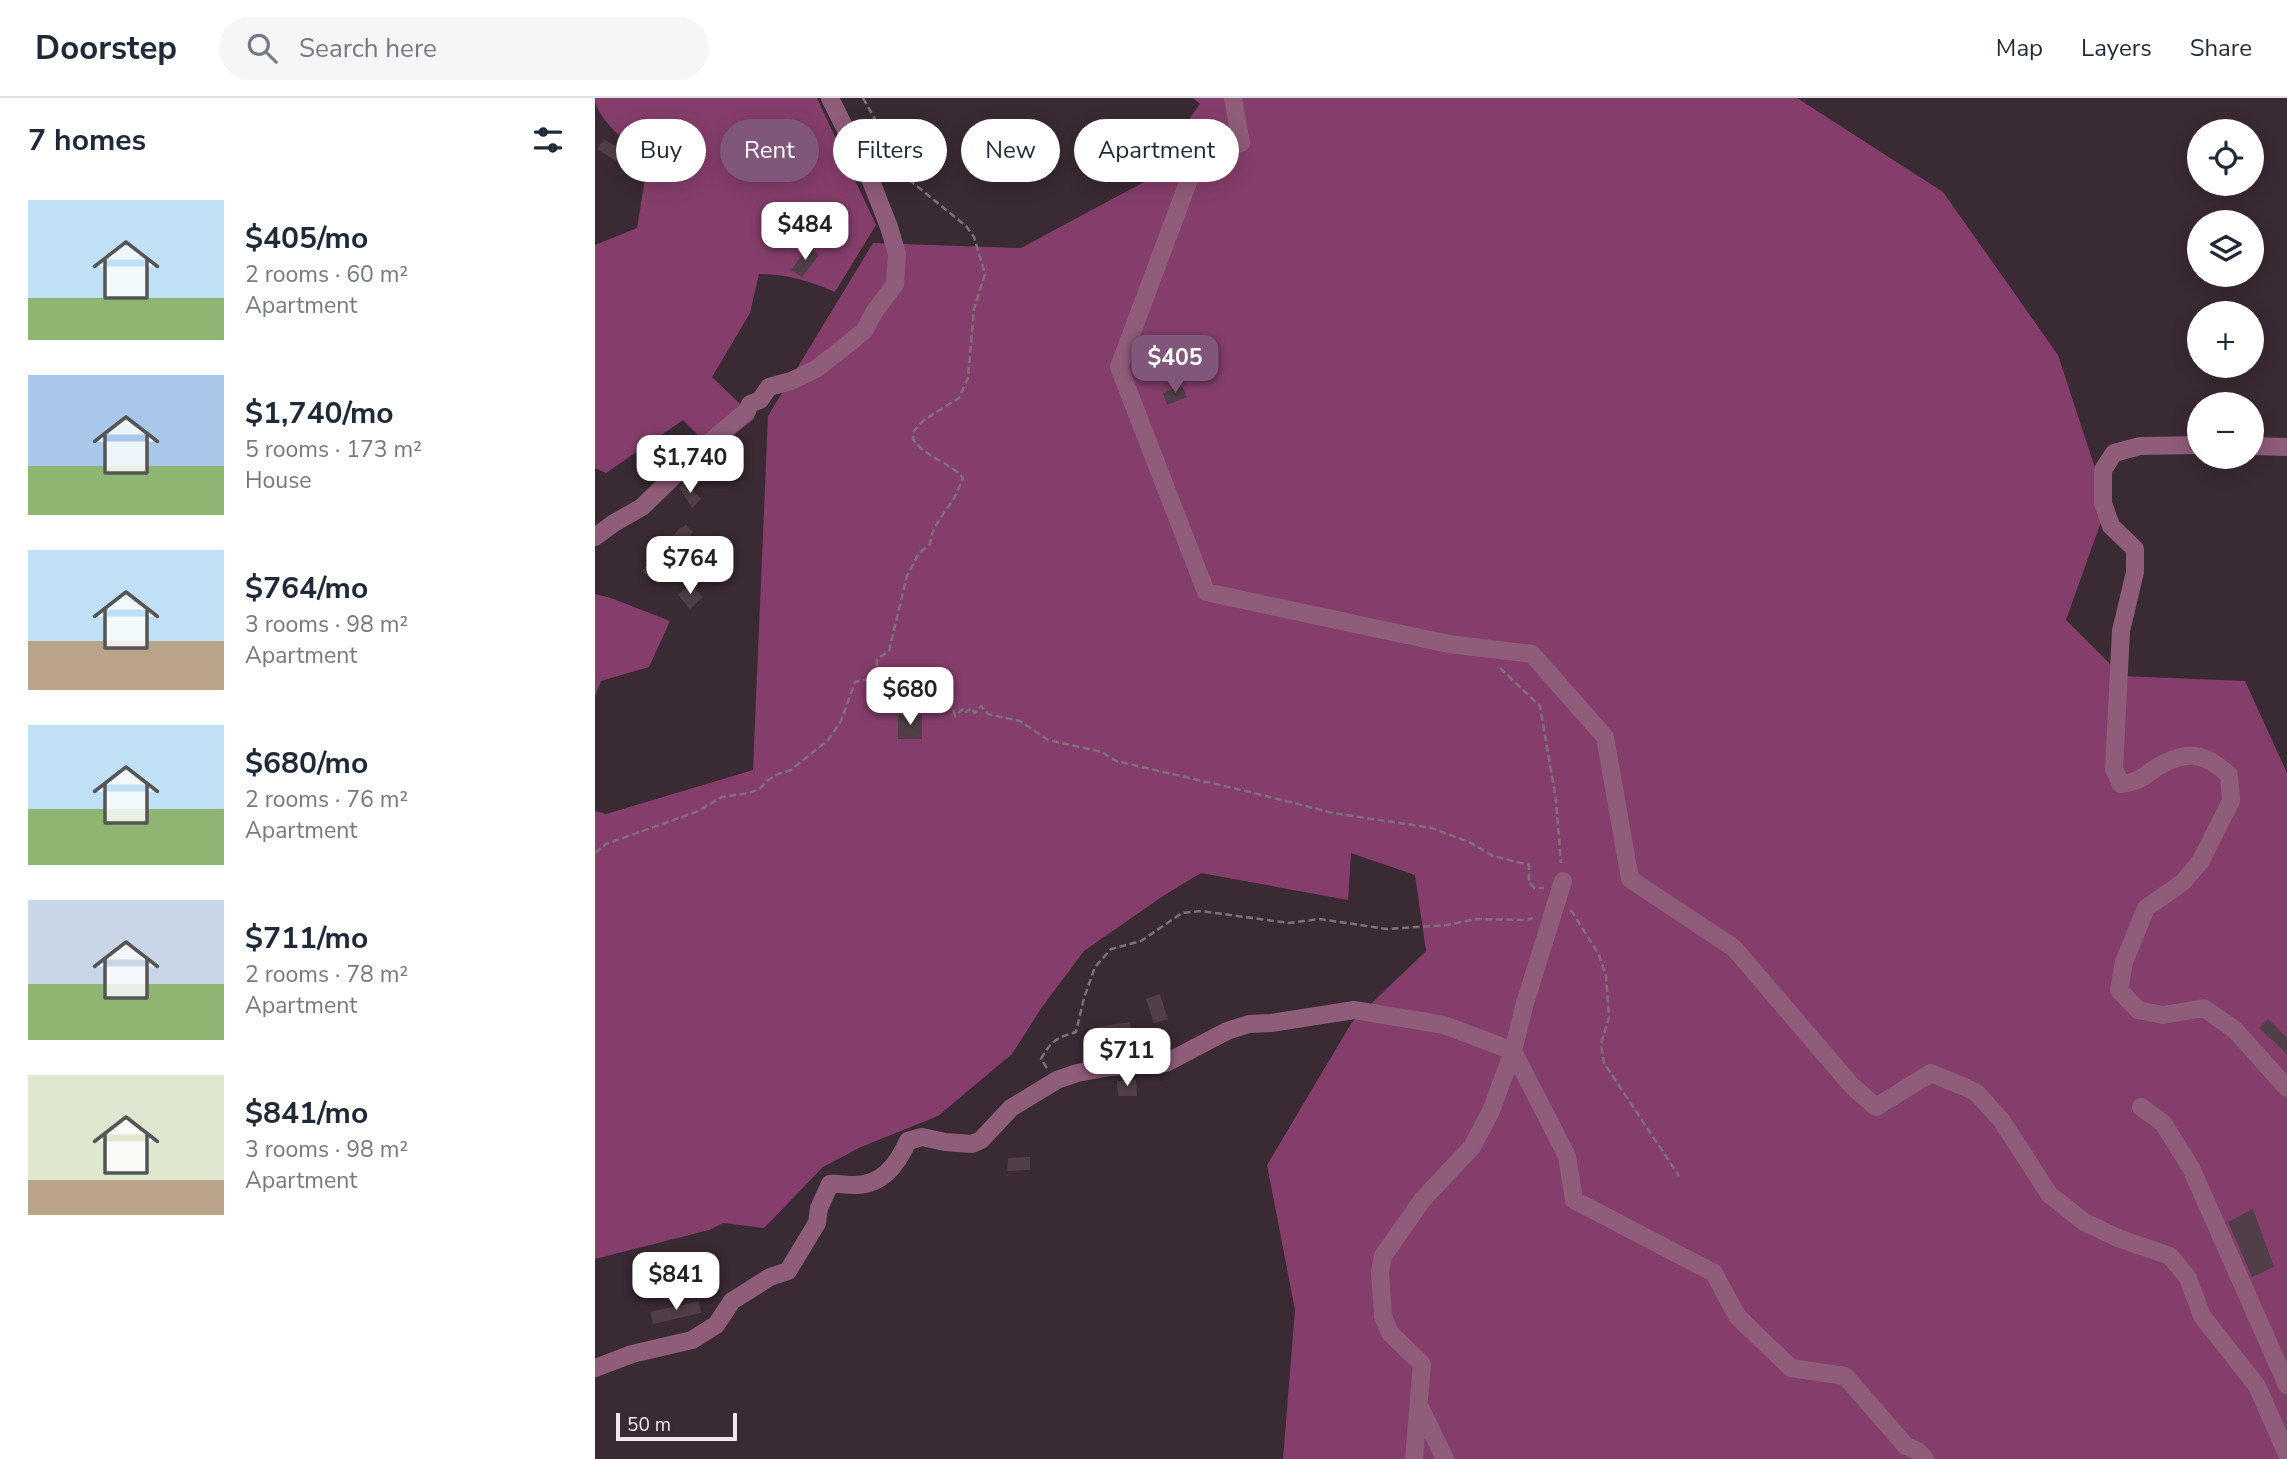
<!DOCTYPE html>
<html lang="en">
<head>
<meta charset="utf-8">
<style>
  body { margin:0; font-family:"Nunito Sans",sans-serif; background:#f6f6f7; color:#1f2937; height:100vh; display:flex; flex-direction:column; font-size:26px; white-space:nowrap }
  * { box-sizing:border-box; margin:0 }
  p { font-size:23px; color:#747a83 }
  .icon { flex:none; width:38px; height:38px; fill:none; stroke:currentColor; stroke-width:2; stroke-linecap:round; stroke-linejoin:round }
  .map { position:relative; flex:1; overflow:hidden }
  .sheet { display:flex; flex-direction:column; background:#fff; width:595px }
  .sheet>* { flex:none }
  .top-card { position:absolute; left:21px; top:21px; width:665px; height:63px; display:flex; gap:14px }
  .buttons { position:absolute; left:1592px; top:21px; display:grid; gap:14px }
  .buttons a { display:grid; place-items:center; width:77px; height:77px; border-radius:50%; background:#fff; box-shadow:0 4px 18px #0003; font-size:35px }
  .scale { position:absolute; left:21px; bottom:18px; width:121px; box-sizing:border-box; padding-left:7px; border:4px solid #f2e7ed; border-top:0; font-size:19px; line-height:24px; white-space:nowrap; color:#f2e7ed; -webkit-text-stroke:5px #3a2a33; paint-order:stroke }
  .price { position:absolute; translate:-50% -60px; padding:0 16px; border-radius:14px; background:#fff; color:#222; font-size:23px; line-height:46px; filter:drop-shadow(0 2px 4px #0008) }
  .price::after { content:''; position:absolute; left:50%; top:42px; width:21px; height:16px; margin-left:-10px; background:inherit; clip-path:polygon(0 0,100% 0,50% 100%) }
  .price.on { background:#80577b; color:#fff }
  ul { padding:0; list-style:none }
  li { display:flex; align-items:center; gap:21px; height:175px; padding:0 28px }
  li span { display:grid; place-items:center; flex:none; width:196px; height:140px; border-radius:0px; color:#555 }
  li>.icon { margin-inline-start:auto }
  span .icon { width:84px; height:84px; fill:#fffc; stroke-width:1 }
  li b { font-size:30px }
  h2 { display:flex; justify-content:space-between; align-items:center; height:84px; padding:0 28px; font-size:30px }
  .pill { padding:0 24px; border-radius:32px; background:#fff; box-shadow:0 4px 18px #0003; font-size:24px; line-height:63px }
  .pill.on { background:#80577b; color:#fff }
  header { display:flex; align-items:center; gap:42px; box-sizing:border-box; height:98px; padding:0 35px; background:#fff; border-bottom:2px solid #e0e1e3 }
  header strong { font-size:33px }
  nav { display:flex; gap:38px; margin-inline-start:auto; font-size:24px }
  .search { width:490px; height:63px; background:#f6f6f7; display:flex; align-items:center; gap:18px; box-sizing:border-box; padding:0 24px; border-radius:38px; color:#747a83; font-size:26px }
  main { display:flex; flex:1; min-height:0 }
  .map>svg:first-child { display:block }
  .forest { fill:#853e6b }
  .building { fill:#503f48 }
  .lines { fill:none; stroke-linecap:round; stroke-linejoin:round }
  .path { stroke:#7e7078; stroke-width:2.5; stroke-dasharray:7 3.5; stroke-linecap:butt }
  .minor { stroke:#8f5c7a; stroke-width:18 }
</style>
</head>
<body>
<header>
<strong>Doorstep</strong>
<div class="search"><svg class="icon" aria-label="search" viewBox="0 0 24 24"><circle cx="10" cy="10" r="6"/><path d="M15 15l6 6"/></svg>Search here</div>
<nav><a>Map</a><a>Layers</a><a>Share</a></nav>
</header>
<main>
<section class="sheet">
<h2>7 homes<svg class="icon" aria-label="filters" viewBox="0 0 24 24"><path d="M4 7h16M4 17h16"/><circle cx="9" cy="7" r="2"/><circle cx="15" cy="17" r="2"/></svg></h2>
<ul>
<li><span style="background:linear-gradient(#bfe0f5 70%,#8fb573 0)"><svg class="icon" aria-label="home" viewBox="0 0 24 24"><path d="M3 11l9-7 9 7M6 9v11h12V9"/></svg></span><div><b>$405/mo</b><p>2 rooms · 60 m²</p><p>Apartment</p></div></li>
<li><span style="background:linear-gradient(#a9c7e8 65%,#8fb573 0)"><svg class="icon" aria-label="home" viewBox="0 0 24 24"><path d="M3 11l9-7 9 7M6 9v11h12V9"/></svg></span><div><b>$1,740/mo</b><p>5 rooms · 173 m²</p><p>House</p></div></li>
<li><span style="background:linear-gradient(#bfe0f5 65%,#b9a48a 0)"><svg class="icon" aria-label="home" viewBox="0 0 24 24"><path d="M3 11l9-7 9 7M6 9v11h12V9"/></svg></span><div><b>$764/mo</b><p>3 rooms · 98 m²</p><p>Apartment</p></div></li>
<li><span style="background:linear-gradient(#bfe0f5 60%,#8fb573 0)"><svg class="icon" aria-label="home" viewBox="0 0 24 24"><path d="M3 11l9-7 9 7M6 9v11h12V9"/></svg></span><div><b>$680/mo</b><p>2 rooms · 76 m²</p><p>Apartment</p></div></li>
<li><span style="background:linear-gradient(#c9d6e8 60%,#8fb573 0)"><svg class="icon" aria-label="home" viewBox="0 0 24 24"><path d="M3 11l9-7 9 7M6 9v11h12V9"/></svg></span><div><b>$711/mo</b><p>2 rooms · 78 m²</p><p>Apartment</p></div></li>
<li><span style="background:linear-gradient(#dfe7d0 75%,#b9a48a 0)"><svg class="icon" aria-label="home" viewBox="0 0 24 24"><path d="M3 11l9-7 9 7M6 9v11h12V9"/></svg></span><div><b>$841/mo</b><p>3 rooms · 98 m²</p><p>Apartment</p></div></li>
</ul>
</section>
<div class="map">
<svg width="1692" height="1361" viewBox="0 0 1692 1361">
  <rect width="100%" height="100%" fill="#3a2a33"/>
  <path class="forest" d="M0,0h222l59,127 -41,67c-25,-11 -49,-18 -76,-18l-9,39 -38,64 43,41 -41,33 -31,-31 -77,53 -11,-5v-223l42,-17 11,-67c-15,-14 -53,-42 -53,-63z
    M598,0h604l146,94 115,163 49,150 -41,115 56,56 123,5 42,92v686h-1004l12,-149 -28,-145 85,-143 74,-71 -11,-76 -64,-22 -3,47 -147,-27 -38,23 -79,55 -42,56 -30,47 -74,62 -77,31 -38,20 -59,61 -41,-5 -14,7 -114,29v-448l11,3 147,-44 15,-354 105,-173 148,5 123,-66 56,-78z
    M0,496l16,4 59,23 -21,46 -48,14 -6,15z"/>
  <path class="building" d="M9,41l19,12 -7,10 -19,-12z
    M214,148l10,9 -17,22 -11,-7z
    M587,288l5,11 -20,8 -4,-12z
    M90,341l4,7 -23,22 -7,-13z
    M89,384l17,17 -9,9 -13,-21z
    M91,427l7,7 -41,48 -10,-9 39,-44 1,1z
    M95,486l13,13 -13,12 -12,-14z
    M303,617h24v24h-24z
    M565,896l8,25 -14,4 -8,-24z
    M1673,921l19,19v16l-28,-26z
    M535,924l2,17 -31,5 -3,-17z
    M541,982l1,16h-19l-1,-15z
    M435,1059v13l-23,1 1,-13z
    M1658,1111l21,58 -22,10 -24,-55z
    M104,1203l2,12 -48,11 -3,-12z"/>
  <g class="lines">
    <path class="path" d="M268,0l34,60 5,16 64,52 8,11 11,37 -11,35 -6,69 -9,20 -35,22 -10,11 -1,8c12,19 36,22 50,39 -4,9 -7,19 -13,26 -9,14 -18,23 -20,40l-11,9 -12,23 -18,75 -12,8 -1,17
      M905,570l40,38 16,94 5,63
      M0,755l11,-9 90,-32 26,-15 27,-4 10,-4 9,-9 10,-6 13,-4 37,-30 13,-19 14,-39 32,-7 13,9 5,10 7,2 7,-10 5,1 16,17 7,-8 4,5 4,15 9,-8 2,4 5,-4 4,5 6,-7 7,8 32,7 28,19 54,12 14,9 134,31 83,21 99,15 39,15 22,13 36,9v18l6,5h9
      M976,812l28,45 7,21 3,41 -8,27 3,19 75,113
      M452,970l-6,-9c10,-18 15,-21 35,-27l8,-34 11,-31 16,-18 30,-8 41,-28 19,-2 88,12 30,-4 68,10 60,-4 29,-6 50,1 7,-2"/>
    <path class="minor" d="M638,0l8,45 -42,10 -80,214 87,225 243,52 83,10 73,83 25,142 104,69 118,138 24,21 55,-34 45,19 26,29 47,73 35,28 34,16 52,18 18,22 14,38 55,70 30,68
      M1605,347l-60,1 -26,7 -11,17v33l8,23 24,23v23l-14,59 -7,138 7,15c25,-3 24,-12 44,-21 27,-14 43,-7 64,12l2,26 -31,61 -17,20 -37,26 -22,54 -5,28 19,20 25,5 41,-7 31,22 52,58
      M1657,348l35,1
      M0,439l19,-14 28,-16 61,-59 44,-37 3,-7 10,-4 9,-13 22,-6 25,-12 32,-25 16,-13 11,-20 20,-27 2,-30 -8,-27 -18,-46 -41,-83
      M1546,1009l22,16 28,45 96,217
      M0,1270l37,-14 60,-14 24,-15 16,-24 38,-24 18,-6 29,-48 2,-15 11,-24c8,-1 15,1 23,1 29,1 44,-20 55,-44l14,-4 23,5 27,2 9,-4 30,-32 46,-28 20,-7 34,-6 55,-4 61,-32 22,-7 22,-1 83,-13 90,15 69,26 54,105 7,44 140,73 23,43 54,52 54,8 61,70 12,5 7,8
      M824,1307l26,54
      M819,1361l8,-95 -32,-31 -7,-17 -3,-44 3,-16 40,-57 49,-52 19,-36 22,-60 12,-48 38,-122"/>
  </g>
</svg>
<div class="buttons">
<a><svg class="icon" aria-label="locate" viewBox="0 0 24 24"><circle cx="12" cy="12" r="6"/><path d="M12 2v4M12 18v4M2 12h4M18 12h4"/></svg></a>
<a><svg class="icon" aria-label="layers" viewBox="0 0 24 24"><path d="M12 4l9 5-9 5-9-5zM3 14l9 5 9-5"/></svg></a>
<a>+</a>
<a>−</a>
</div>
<div class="scale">50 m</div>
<b class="price" style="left:210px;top:164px">$484</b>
<b class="price on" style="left:580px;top:297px">$405</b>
<b class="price" style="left:95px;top:397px">$1,740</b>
<b class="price" style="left:95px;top:498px">$764</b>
<b class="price" style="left:315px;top:629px">$680</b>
<b class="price" style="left:532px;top:990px">$711</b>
<b class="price" style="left:81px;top:1214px">$841</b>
<div class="top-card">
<a class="pill">Buy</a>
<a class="pill on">Rent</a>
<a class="pill">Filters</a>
<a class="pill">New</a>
<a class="pill">Apartment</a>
</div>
</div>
</main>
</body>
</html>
